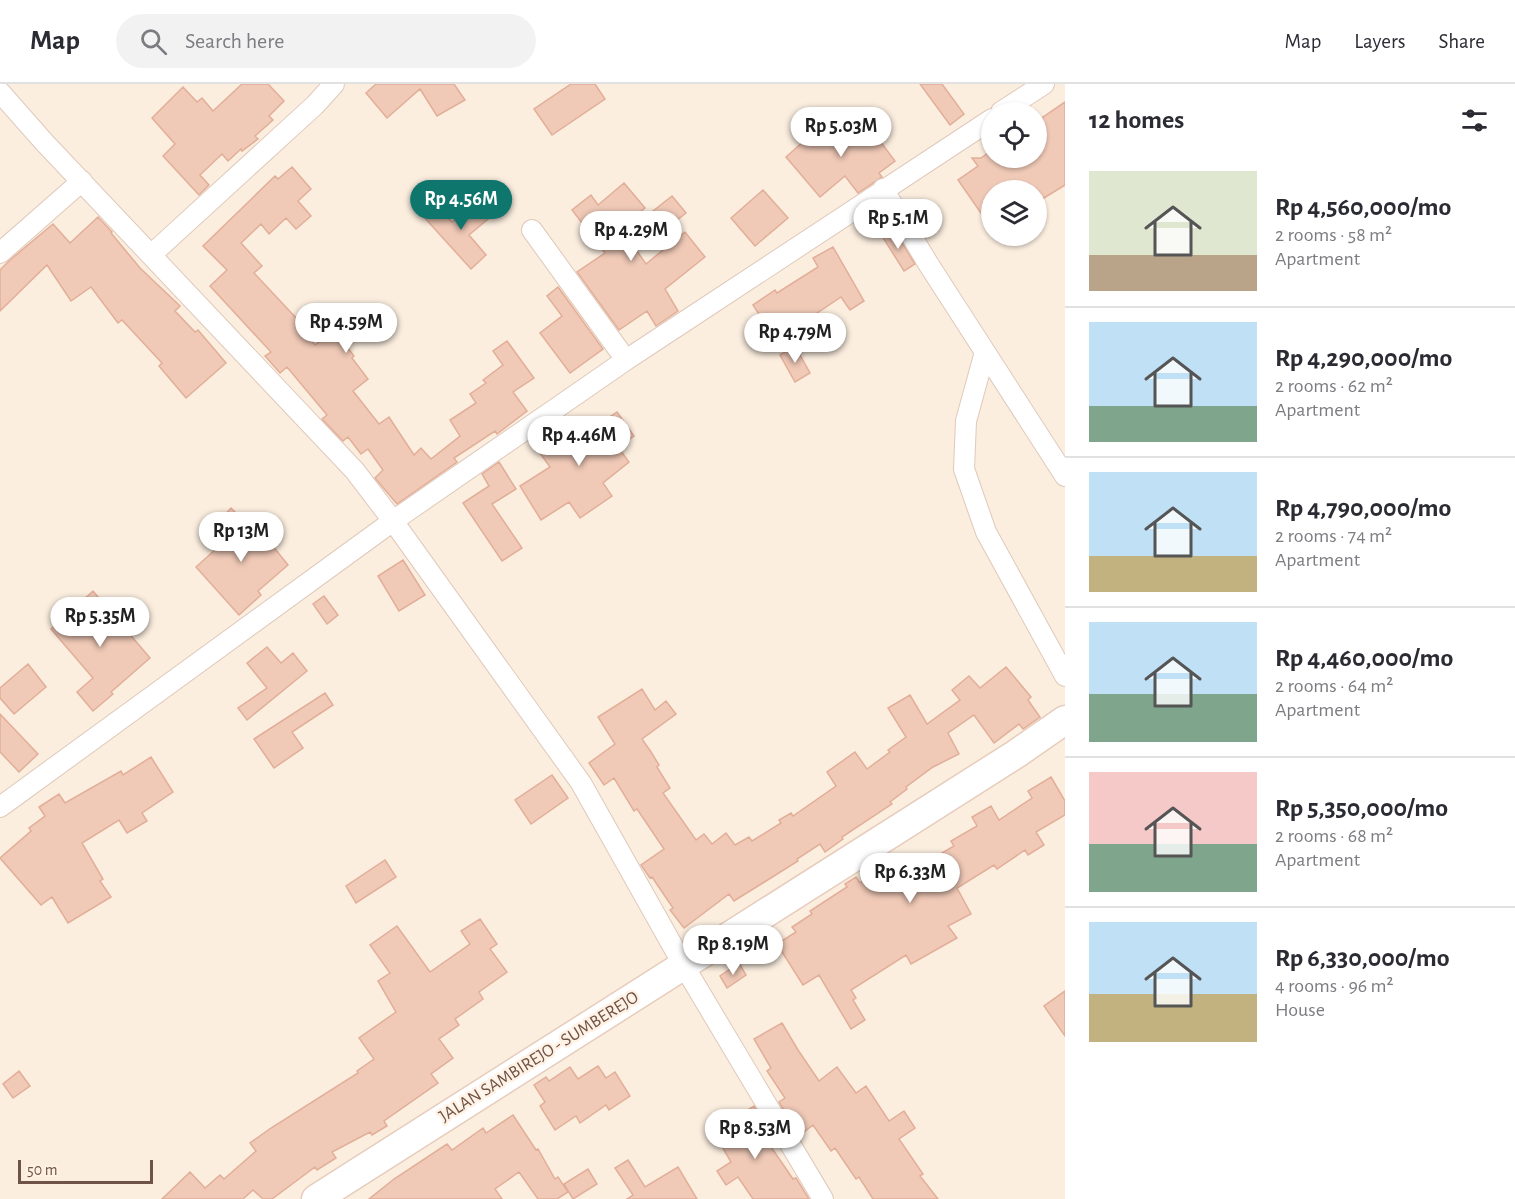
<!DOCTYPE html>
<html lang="en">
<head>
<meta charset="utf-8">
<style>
  body { margin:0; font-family:"Alegreya Sans",sans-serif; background:#f2f2f3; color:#2b2b33; height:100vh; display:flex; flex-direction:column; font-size:22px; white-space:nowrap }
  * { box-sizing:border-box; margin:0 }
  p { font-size:20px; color:#7c7c81 }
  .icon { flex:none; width:33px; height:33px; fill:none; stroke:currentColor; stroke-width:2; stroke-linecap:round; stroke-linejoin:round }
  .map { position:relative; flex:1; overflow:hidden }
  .panel { display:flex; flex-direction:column; background:#fff; width:450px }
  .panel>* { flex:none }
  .controls { position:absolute; left:981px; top:18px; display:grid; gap:12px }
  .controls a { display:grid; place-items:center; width:66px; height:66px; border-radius:50%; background:#fff; box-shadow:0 2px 4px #0004; font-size:30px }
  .scale { position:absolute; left:18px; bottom:15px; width:135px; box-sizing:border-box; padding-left:6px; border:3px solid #705348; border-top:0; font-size:16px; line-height:21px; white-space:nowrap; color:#705348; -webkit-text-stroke:4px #fff2e4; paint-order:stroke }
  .price { position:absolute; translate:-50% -51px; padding:0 14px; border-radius:21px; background:#fff; color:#222; font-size:20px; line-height:39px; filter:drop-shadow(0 2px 3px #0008) }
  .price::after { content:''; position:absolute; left:50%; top:36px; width:18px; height:14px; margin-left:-9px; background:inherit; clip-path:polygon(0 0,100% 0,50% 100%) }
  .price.on { background:#0f766e; color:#fff }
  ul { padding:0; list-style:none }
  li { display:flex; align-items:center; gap:18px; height:150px; padding:0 24px }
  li+li { border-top:2px solid #e1e1e2 }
  li span { display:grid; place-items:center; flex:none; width:168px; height:120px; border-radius:0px; color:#555 }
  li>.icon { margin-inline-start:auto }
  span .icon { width:72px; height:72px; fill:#fffc; stroke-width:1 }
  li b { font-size:26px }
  h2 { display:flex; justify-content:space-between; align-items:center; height:72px; padding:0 24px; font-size:26px }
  header { display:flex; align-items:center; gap:36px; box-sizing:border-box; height:84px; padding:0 30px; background:#fff; border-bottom:2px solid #e1e1e2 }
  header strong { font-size:28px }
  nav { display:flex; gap:33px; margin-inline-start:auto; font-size:21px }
  .search { width:420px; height:54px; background:#f2f2f3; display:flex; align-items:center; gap:15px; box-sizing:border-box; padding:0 21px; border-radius:33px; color:#7c7c81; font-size:22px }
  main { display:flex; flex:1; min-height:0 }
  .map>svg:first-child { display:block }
  .building { fill:#f0c9b7; stroke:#e2ae98; stroke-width:1.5 }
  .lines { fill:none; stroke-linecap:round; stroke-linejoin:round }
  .minor-casing { stroke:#dfc9bb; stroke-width:22 }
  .secondary-casing { stroke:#e6ccbc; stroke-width:31 }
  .minor { stroke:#fff; stroke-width:20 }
  .secondary { stroke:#fff; stroke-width:28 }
  .labels { text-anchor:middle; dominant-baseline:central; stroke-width:5; stroke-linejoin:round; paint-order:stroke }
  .street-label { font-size:18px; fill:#705348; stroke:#fff2e4 }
</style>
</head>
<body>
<header>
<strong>Map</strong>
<div class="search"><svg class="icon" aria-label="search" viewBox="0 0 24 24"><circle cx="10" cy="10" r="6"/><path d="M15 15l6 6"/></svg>Search here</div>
<nav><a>Map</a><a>Layers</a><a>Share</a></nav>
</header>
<main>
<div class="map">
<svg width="1065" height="1115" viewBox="0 0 1065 1115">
  <rect width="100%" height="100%" fill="#fbeedf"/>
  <path class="building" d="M242,0h26l16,17 -15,15 4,4 -18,16 3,3 -16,12 -1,-2 -13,12 -6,-7 -22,21 9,10 -10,10 -36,-39 12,-12 -23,-26 31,-31 14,15 5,-4 11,13z
    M376,0h78l11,16 -28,16 -17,-27 -33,29 -21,-25z
    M571,0h24l10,15 -53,36 -18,-26z
    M920,0h22l22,30 -14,11z
    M1065,18v83l-29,18v-13h-44v39l-34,-49 20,-14 -6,-8h9l11,-8v8h44v-36z
    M862,33l33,44 -16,12 3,4 -24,16 -13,-17 -25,21 -34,-40 36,-32 11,13z
    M292,83l19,22 -13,12 13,15 -15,13 -10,-11 -17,16 -8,-10 -20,19 21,23 -8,7 44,47 -2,2 19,23 22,-17 9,11 -3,3 11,14 -2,2 16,21 -15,12 26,33 10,-7 25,38 7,-7 10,11 29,-23 -10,-16 26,-17 -6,-9 16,-11 -3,-3 20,-15 -10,-14 14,-10 27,37 -21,14 14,19 -30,23 -2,-3 -41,27 3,4 -60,42 -22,-26 8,-8 -15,-21 -7,5 -13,-17 -5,4 -21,-22 5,-4 -40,-48 -7,6 -15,-17 6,-4 -61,-66 17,-16 -24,-24 72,-70 3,3z
    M624,99l21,25 -24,20 25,36 39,-32 20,25 -40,32 13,22 -22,15 -9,-15 -28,19 -42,-58 28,-19 -33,-43 19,-15 7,10z
    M763,106l25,28 -33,28 -24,-28z
    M672,112l14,17 -19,15 -14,-17z
    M480,115l13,16 -24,20 17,20 -15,14 -48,-53 11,-12 18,18z
    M98,133l14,15 -1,1 29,35 40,38 -5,5 20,21 3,-2 28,33 -40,35 -27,-32 3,-3 -40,-43 -4,3 -27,-36 -20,14 -24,-36 -47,46v-41l10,-10 43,-36 17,19z
    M893,144l22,36 -11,7 -22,-35z
    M833,163l31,54 -14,9 -9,-13 -43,29 3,5 -22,14 -26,-40 22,-15 2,3 41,-26 -5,-9z
    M558,203l45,62 -33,24 -30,-40 22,-17 -15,-20z
    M795,262l15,27 -15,9 -15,-27z
    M617,328l17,24 -16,11 11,15 -26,21 9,13 -32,22 -11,-16 -28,18 -21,-34 30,-19 -13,-18 43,-31 9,13z
    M499,378l17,27 -24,15 30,44 -20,13 -39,-58 26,-17 -7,-12z
    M231,424l39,39 2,-2 16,20 -30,26 3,4 -22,20 -43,-48 31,-28 -13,-13z
    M403,476l22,35 -26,16 -21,-35z
    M93,507l57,67 -39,34 2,2 -20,17 -16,-19 16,-14 -42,-49z
    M324,512l14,19 -11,9 -14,-20z
    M267,563l14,16 12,-10 14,18 -60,49 -9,-12 29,-20 -20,-25z
    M28,580l18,23 -32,27 -14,-16v-10z
    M1006,583l25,30 -3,3 12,17 -17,12 -4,-5 -25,19 -20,-28 -26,18 11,21 -26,13 -27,20 1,2 -17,13 2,2 -50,33 1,2 -18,13 -5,-8 -23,15 1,2 -64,40 -5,-7 -45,34 -14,-18 3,-2 -21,-31 -2,1 -9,-13 23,-16 -27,-40 -3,2 -20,-33 -10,7 -15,-22 26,-19 -17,-27 44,-28 13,21 11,-9 10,13 -34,25 9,13 8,13 -2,2 13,21 -7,5 33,47 8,-6 8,10 14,-11 9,12 14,-8 3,4 29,-18 -2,-3 12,-7 2,3 43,-30 -9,-14 28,-20 12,17 23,-17 -2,-2 18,-13 -18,-29 22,-13 17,29 33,-24 -8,-10 17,-14 11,12z
    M325,609l8,12 -41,27 11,16 -29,20 -20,-29z
    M0,630l38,40 -19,18 -19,-20z
    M151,673l22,35 -31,21 5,8 -20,12 -8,-13 -37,23 21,36 -3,2 11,16 -43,26 -16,-26 -11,8 -41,-47 31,-27 -2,-3 16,-12 -6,-9 20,-13 6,9 56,-32 2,4z
    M552,691l16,23 -37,26 -16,-24z
    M1051,693l14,24v14l-29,17 8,13 -16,10 -3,-5 -28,19 -3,-4 -37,23 14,26 -23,12 9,12 -46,26 -5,-9 -55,35 5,8 -3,2 12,20 -14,9 -32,-54 -16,10 -26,-41 19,-12 -4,-5 20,-13 -2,-3 37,-24 -2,-3 11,-7 4,6 20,-14 15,20 5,-2v1l29,-17 -4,-8 29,-17 -3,-5 26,-15 -5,-9 19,-11 8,14 33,-22 -4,-7z
    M385,776l11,17 -40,26 -10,-17z
    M480,835l17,25 -7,5 17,23 -28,20 4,7 -28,20 4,6 -20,14 14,19 -22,16 7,9 -54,38 3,5 -15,9 -2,-3 -38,20 4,6 -19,12 -2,-3 -43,32h-9l-10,-9 -10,9h-81l28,-27 15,16 15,-13 4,4 32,-28 -6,-8 21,-15 87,-55 -1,-2 17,-12 -15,-21 37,-26 -18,-31 12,-8 -20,-28 27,-19 33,46 40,-28 -9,-13z
    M739,879l7,12 -19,13 -7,-12z
    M1065,907v45l-21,-30z
    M782,939l16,27 21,31 18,-14 19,26 10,-7 23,35 15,-10 11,17 -16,11 24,35 -3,2 18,23h-65l-14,-22 -3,2 -21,-31 -4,3 -18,-26 -9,7 -13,-19 -4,2 -8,-13 6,-4 -18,-27 4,-3 -17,-29z
    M598,982l8,12 9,-6 15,24 -21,14 -3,-5 -26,18 -4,-7 -21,14 -15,-24 5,-4 -11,-17 12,-8 3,4 21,-14 8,12z
    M19,987l11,15 -17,12 -10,-14z
    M754,1022l12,22 -4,3 7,13 24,35 3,-1 13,21h-56l-15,-22 -12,8 -9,-14 14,-9 -18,-31z
    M513,1031l23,35 2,-1 17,30 3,-2 10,15 -11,7h-19l-19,-27 -24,17 7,10h-133l25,-20 53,-35 5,6 31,-22 3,5z
    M628,1076l17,27 33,-20 19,32h-70l6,-4 -18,-27z
    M588,1085l9,15 -24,15 -9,-15z"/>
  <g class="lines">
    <defs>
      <path id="minor" d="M0,8l44,50 311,329 38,50 188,262 103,183 139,233
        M1001,28l43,-28
        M883,105l46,76 136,211
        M532,146l94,130
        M0,169l82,-72
        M151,171l164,-150 19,-21
        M985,268l-19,69 -2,48 22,63 79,144
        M0,723l393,-286 233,-161 366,-241"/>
      <path id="secondary" d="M316,1115l700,-445 49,-34"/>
    </defs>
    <use href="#minor" class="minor-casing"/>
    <use href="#secondary" class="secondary-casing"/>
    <use href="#minor" class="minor"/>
    <use href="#secondary" class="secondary"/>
  </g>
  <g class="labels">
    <g class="street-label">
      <text transform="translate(539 973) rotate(-32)">JALAN SAMBIREJO - SUMBEREJO</text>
    </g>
  </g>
</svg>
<div class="controls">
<a><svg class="icon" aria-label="locate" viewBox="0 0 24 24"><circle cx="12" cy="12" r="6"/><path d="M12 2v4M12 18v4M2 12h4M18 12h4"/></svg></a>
<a><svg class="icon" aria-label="layers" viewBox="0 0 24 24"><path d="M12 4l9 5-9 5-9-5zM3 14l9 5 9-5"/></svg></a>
</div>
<div class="scale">50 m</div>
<b class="price" style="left:841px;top:74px">Rp 5.03M</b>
<b class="price on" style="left:461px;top:147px">Rp 4.56M</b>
<b class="price" style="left:898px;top:166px">Rp 5.1M</b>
<b class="price" style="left:631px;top:178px">Rp 4.29M</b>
<b class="price" style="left:346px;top:270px">Rp 4.59M</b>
<b class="price" style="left:795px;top:280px">Rp 4.79M</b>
<b class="price" style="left:579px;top:383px">Rp 4.46M</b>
<b class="price" style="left:241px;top:479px">Rp 13M</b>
<b class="price" style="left:100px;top:564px">Rp 5.35M</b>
<b class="price" style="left:910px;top:820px">Rp 6.33M</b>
<b class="price" style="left:733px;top:892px">Rp 8.19M</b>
<b class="price" style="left:755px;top:1076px">Rp 8.53M</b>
</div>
<section class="panel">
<h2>12 homes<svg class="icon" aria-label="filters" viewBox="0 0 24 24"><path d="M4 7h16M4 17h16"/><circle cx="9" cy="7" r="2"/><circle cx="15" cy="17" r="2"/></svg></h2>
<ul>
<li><span style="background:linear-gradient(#dfe7d0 70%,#b9a48a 0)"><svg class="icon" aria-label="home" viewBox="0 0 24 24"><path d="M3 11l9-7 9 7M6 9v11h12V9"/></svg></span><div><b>Rp 4,560,000/mo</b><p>2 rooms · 58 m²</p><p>Apartment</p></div></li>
<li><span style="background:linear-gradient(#bfe0f5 70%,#7fa58c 0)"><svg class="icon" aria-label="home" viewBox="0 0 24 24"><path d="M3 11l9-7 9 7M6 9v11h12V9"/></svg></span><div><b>Rp 4,290,000/mo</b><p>2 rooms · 62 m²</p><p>Apartment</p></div></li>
<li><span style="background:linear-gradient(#bfe0f5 70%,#c2b280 0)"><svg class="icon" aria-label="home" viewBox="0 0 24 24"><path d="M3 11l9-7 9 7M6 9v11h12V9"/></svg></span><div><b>Rp 4,790,000/mo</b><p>2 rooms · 74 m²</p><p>Apartment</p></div></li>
<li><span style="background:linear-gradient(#bfe0f5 60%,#7fa58c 0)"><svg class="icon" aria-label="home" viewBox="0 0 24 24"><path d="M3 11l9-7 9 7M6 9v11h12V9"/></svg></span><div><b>Rp 4,460,000/mo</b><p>2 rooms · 64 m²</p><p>Apartment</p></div></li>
<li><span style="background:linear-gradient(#f6c9c9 60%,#7fa58c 0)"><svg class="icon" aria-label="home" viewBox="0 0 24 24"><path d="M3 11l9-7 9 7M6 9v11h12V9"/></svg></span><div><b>Rp 5,350,000/mo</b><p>2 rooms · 68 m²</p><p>Apartment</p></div></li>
<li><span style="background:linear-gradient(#bfe0f5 60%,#c2b280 0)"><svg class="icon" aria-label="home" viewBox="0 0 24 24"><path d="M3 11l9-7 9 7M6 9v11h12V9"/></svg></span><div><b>Rp 6,330,000/mo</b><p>4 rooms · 96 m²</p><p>House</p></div></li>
</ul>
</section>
</main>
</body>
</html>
